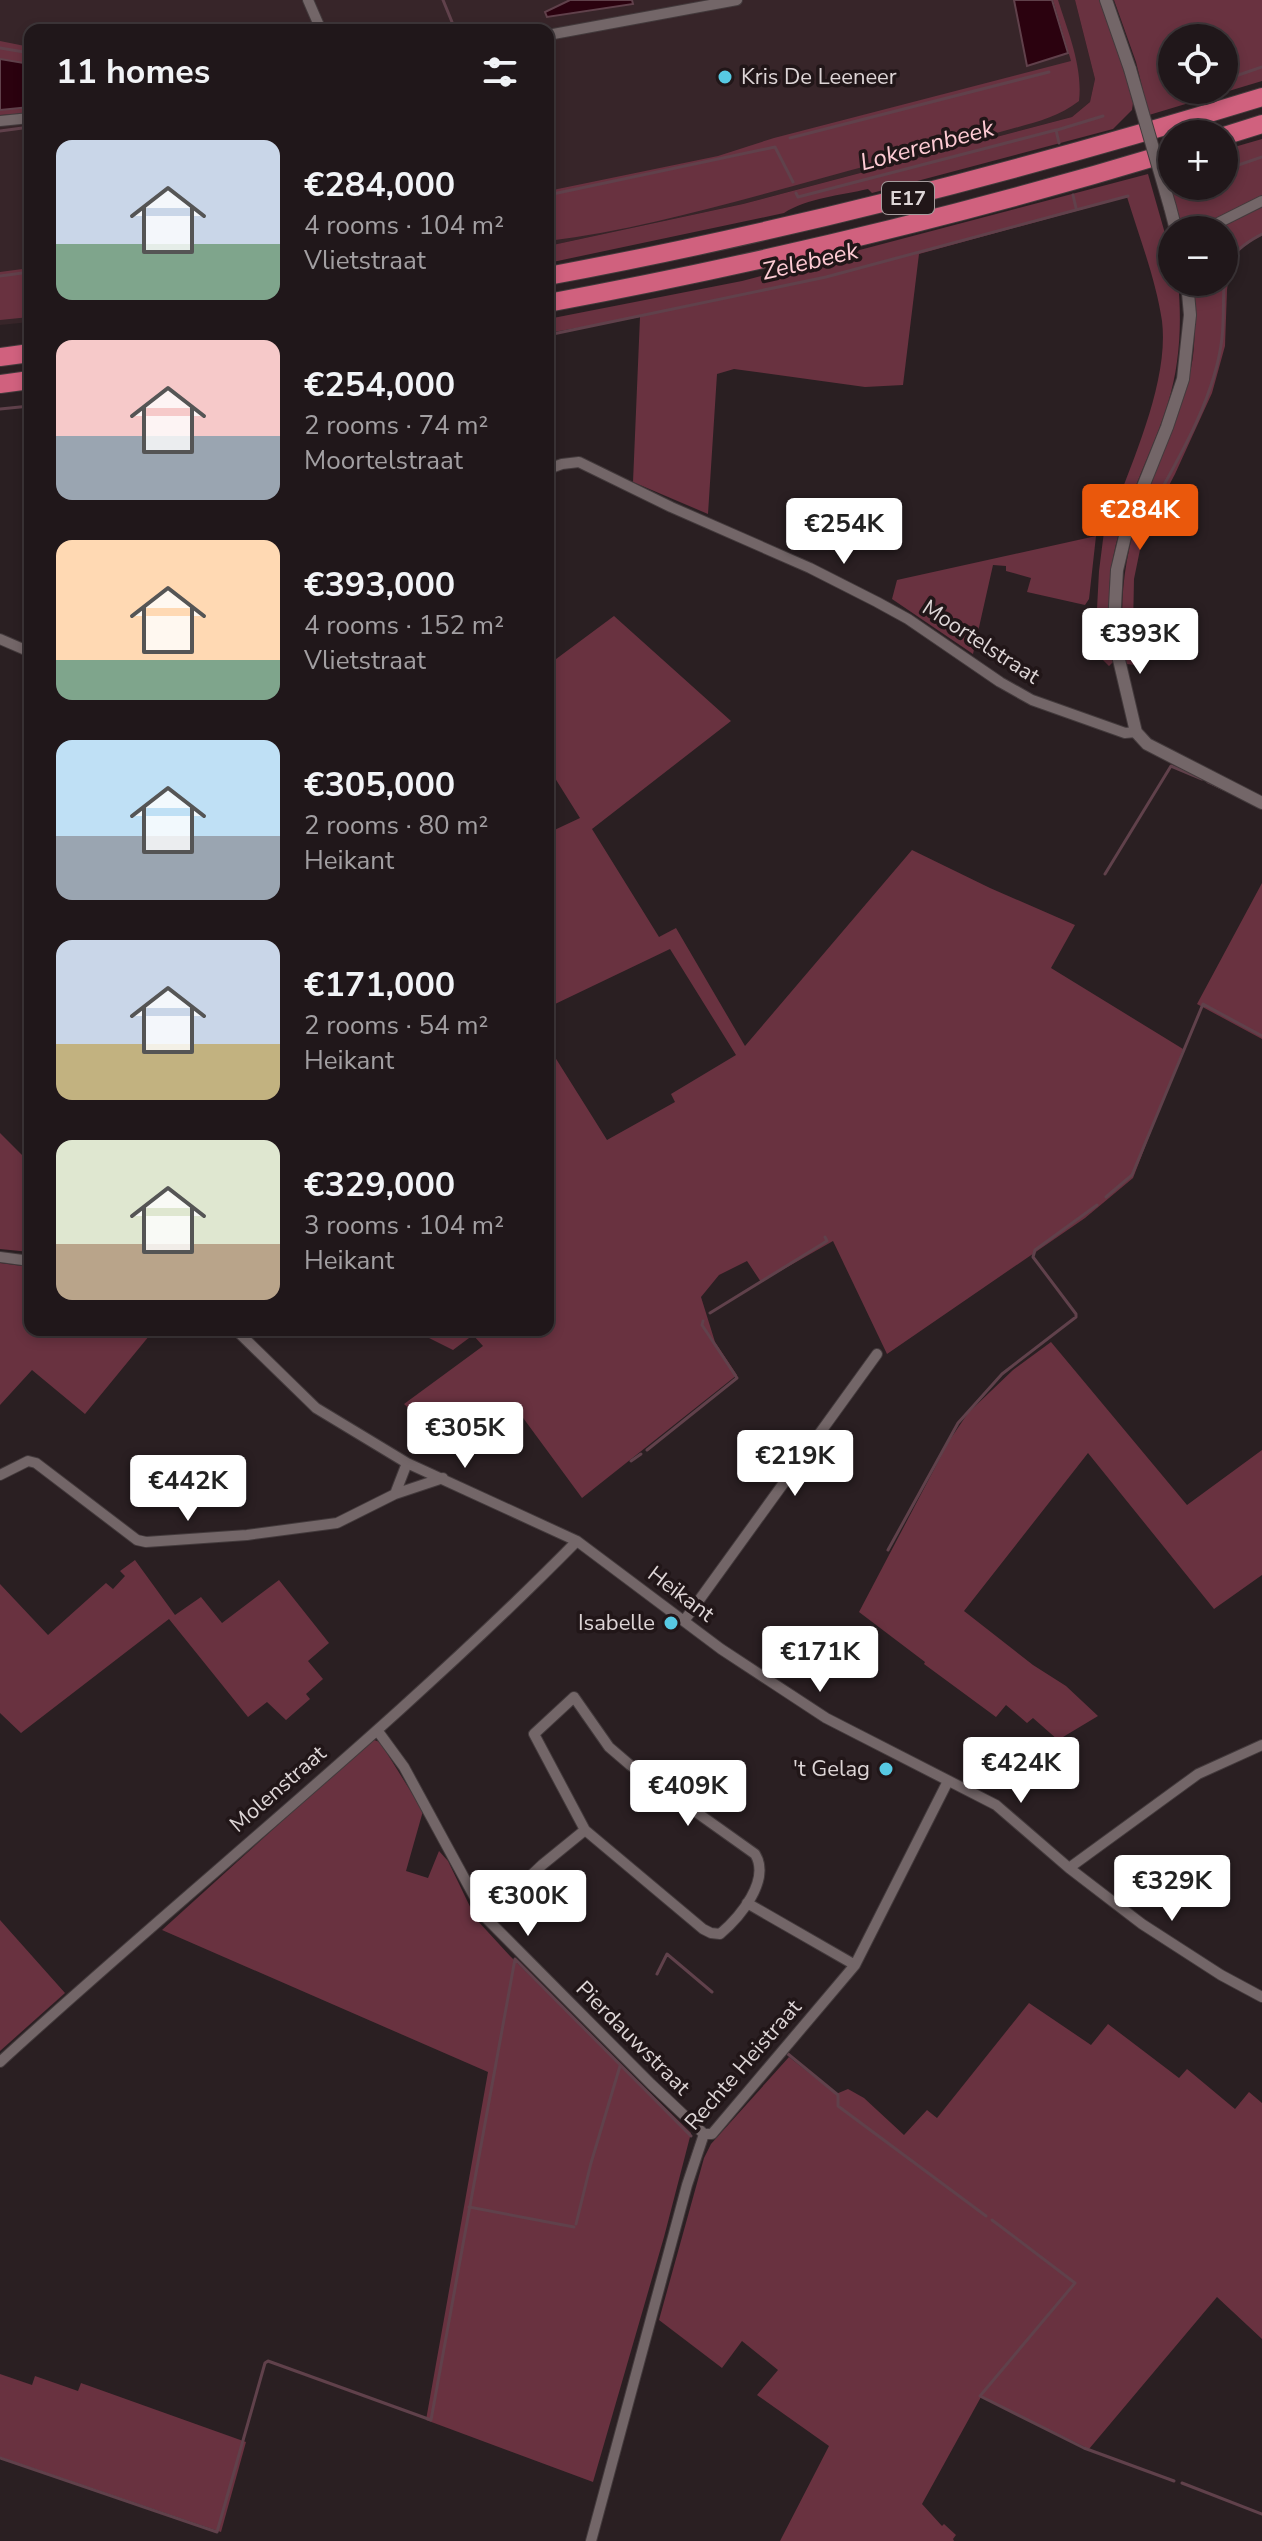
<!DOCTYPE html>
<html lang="en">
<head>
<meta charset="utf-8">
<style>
  body { margin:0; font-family:"Nunito Sans",sans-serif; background:#2d2427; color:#f1f3f6; height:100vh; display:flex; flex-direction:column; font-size:30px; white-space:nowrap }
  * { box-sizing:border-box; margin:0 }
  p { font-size:26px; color:#a29fa2 }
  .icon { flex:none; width:44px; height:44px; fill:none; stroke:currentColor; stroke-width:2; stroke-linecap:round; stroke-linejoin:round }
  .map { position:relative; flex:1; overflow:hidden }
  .panel { position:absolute; left:24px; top:24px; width:530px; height:1312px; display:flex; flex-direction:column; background:#20171a; border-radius:16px; box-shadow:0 4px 12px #0003,0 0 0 2px #3d3639 }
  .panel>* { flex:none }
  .fabs { position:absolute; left:1158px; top:24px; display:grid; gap:16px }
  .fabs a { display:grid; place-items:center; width:80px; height:80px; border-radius:50%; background:#20171a; box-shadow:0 4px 12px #0003,0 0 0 2px #3d3639; font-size:40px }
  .price { position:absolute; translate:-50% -68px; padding:0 18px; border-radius:8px; background:#fff; color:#222; font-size:26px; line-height:52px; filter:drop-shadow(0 2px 4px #0008) }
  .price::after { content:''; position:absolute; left:50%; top:48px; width:24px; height:18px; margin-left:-12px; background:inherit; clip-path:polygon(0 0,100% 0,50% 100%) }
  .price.on { background:#ea580c; color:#fff }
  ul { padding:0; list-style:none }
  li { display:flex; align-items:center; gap:24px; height:200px; padding:0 32px }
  li span { display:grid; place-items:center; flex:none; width:224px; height:160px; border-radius:16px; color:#555 }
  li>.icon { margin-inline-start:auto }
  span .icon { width:96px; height:96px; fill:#fffc; stroke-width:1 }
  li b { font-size:34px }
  h2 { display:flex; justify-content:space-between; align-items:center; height:96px; padding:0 32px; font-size:34px }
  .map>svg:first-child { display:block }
  .built { fill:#372529 }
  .green { fill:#693240; fill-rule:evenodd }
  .water { fill:#2b020f; stroke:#60414b; stroke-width:2 }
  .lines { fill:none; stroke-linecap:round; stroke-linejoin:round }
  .stream { stroke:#60414b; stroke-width:3 }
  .minor-casing { stroke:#433a3c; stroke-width:12 }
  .tertiary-casing { stroke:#433a3c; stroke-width:14 }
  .motorway-casing { stroke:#433a3c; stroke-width:20 }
  .minor { stroke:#736668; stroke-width:10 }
  .tertiary { stroke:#736668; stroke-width:12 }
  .motorway { stroke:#d0617e; stroke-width:18 }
  .tertiary-bridge-casing { stroke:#433a3c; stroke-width:14; stroke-linecap:butt }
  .tertiary-bridge { stroke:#736668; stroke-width:12 }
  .poi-dot { fill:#57c9e3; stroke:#211618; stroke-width:3 }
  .labels { text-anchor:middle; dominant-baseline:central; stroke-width:7; stroke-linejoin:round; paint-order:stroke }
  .shield { fill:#211618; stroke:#a59c9d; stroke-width:2 }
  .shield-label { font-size:20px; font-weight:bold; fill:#ddd5d6 }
  .poi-label { font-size:22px; fill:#ddd5d6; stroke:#211618; text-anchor:end }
  .street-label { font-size:22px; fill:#ddd5d6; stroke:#211618 }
  .water-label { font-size:24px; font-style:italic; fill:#fecbd4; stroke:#211618 }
</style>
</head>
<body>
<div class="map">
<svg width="1262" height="2541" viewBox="0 0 1262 2541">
  <rect width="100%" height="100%" fill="#2a1f22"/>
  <path class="built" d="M0,0h1075l20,79 -5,23 -18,15 -329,87 -195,42v-216h-518v292l-30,3z"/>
  <path class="green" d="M1053,0h5c10,32 25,67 21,101 -23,18 -51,23 -79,31 -39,11 -79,20 -118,30 -109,28 -223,65 -334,79v-50l170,-35 56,-18 297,-77z
    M1075,0h27l17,48 14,55 -1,7 -19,19 -241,64 -4,-4c-26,6 -61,9 -84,24l-236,50v-17l195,-42 329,-87 18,-15 5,-23z
    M1114,0h148v81l-113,34 -13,-53zM1172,38h52v52h-52z
    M0,41l30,6v66l-30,2z
    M1262,139v59c-19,9 -65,39 -83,19 -10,-11 -12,-34 -17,-49l10,-2v20h52v-36z
    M1148,174l24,84v24h6c4,40 2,82 -10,121 -16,52 -45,101 -55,155 -7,34 -3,69 1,103l-5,5 -7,-7 -5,-50 2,-38 8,-63 8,1c20,-55 54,-130 47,-188 -6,-41 -23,-85 -35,-124l-208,57 -16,131 -38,2 -131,-18 -17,5 -9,140 -75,-32 7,-165 -92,16v-14l194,-38z
    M1262,205v29l-27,18 -5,16 -3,22 -2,56 -13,47 -37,81 -32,61 -9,44 -1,49 11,28 -7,9 -11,-1c-9,-61 -2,-111 19,-169 15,-42 36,-83 46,-127 6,-29 3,-57 1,-86h32v-52h-12z
    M30,268v49l-30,3v-48z
    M1096,536l-7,63 -4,6 -58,-13 4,-14 -25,-7v-5l-13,-1 -20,89 -81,-55 5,-19z
    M614,616l117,105 -139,108 67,108 17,-9 69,118 167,-196 78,38 85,37 -24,43 132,81 -50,129 -48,40 -198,136 -54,-113 -72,41 -14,-21 -28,14 -18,22 14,45 22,33 -155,123 -64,-87 -7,5 -27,-12 -19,25 -19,-2 -26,-17 -4,5 -12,-11 79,-58 -10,-11 -20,15 -40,-20h135v-284l59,94 68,-38 -4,-8 65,-39 -66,-106 -117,56 -5,-10v-162l32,-15 -32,-51v-102z
    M1262,883v156l-65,-35z
    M0,1133l30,30v89l-30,-3z
    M0,1263l30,4v63h124l-69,84 -53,-44 -32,35z
    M1051,1342l136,163 75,-55v125l-48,34 -126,-156 -124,158 69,54 33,21 32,30 -40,24 -25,-22 -6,5 -21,-18 -10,12 -72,-53 1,-2 -66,-50 90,-171 19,-28 45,-43z
    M135,1560l40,55 26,-18 21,26 57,-43 50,63 -21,18 15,18 -17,15 4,5 -24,21 -19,-18 -19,15 -79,-98 -148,114 -21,-20v-129l48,51 58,-52 7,6 12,-13 -5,-5z
    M374,1740l6,2 43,69 -17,60 22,7 11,-27 9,10 28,58 34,37 181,177 -27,104 -71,245 -167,-62 62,-348 -326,-142 207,-188z
    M0,1920l65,73 -65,58z
    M1029,2003l62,42 17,-21 71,54 8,-9 48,40 14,-17 13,11v236l-45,-42 -128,152 -108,-52 -59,107 20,22 2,-2 12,11 -3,4 1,2h-174l49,-95 -72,-51 21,-25 -36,-29 -20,27 -63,-48 45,-162 7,-14 78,-87 47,37 12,-5 16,9 40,37 23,-25 10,8z
    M0,2374l32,11 3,-9 43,15 3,-8 165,59 -25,90 -221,-75z"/>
  <path class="water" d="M570,0h62l1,4 -86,13 -2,-5z
    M1014,0h38l16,53 -41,13z
    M0,59l30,5v43l-30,3z"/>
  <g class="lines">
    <path class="stream" d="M443,0l9,22
      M0,48l30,5
      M1224,80l38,-13
      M1177,96l18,-6
      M1057,130l46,-14
      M0,131l30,-4
      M790,138l259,-66
      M1224,170l38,-13
      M796,193l2,4 258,-67 3,13
      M548,195l227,-48 18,35
      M1073,195l3,13
      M1224,272c9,-20 19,-28 38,-38
      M0,276l30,-4
      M548,335l278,-58 302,-81
      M0,409l30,-3
      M1143,529l2,-10c30,-54 70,-119 77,-181 2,-18 1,-38 2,-56
      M1208,782l15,7
      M1105,874l66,-108 31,13
      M1106,1197l26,-22 71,-171 59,32
      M710,1313l117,-72 -2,-4
      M647,1450l90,-72 -35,-53 1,-4
      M631,1461l10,-7
      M888,1550l70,-127 44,-49 74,-57v-3l-43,-57 2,-7 62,-45
      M657,1974l10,-20 45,38
      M788,2054l50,41v11l148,110
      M469,2207l105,20
      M992,2220l83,63 -95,113 104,52 90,33
      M576,2224l15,-61 29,-97
      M0,2458l217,74 48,-169 3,-2 163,59 84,-461 176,177
      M1182,2483l80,31"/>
    <defs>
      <path id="minor" d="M308,0l13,30
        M548,35l189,-35
        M0,121l30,-3
        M1204,230l58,-29
        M548,469l14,-5 17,-2 92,45 139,61 67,34 31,17 92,63 32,18 93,33 11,-1
        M0,639l30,13
        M0,1257l30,4
        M236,1330l80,78 91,55 170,78 144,108 105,69 170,87 73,63 73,56 79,51 41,22
        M0,1475l28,-14 8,2 101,77 9,2 101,-7 90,-12 58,-29 12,-31
        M395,1494l48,-16
        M684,1621l193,-267
        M574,1697l35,50 21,18 125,89c16,26 -15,63 -35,80l-9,-1 -8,-4 -118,-99 -51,-96z
        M377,1730l27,37 82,151 165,166 53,50
        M1069,1868l129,-94 64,-29
        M747,1903l108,62
        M486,1918l56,-53 43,-35
        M0,2062c191,-175 395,-336 577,-521
        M591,2541l96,-356 17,-51h8l143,-169 93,-184"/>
      <path id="tertiary" d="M1106,0l24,69
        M1170,207l6,23
        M1187,282l3,33 -7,64 -16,48 -39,97 -11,46 -3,54 2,23 20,85 11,12 115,59"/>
      <path id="motorway" d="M1224,136l38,-12
        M548,276c242,-45 479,-107 714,-179
        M548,303c210,-39 419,-89 624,-151
        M0,357l30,-4
        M0,384l30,-4"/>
    </defs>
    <use href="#minor" class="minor-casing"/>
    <use href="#tertiary" class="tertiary-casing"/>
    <use href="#motorway" class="motorway-casing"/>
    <use href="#minor" class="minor"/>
    <use href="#tertiary" class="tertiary"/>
    <use href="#motorway" class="motorway"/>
    <defs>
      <path id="tertiary-bridge" d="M1130,69l40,138"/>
    </defs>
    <use href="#tertiary-bridge" class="tertiary-bridge-casing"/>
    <use href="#tertiary-bridge" class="tertiary-bridge"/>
  </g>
  <g class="poi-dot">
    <circle cx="725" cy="77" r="8"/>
    <circle cx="671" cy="1623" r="8"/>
    <circle cx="886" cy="1769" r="8"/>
  </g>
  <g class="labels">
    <rect class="shield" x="882" y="182" width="52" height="32" rx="6"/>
    <g class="shield-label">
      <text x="908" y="198">E17</text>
    </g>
    <g class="poi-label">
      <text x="741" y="77" text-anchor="start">Kris De Leeneer</text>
      <text x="655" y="1623">Isabelle</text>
      <text x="870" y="1769">'t Gelag</text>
    </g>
    <g class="street-label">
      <text transform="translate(981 642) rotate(33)">Moortelstraat</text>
      <text transform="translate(681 1594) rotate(37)">Heikant</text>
      <text transform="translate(278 1789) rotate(-41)">Molenstraat</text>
      <text transform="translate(633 2038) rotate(45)">Pierdauwstraat</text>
      <text transform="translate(743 2065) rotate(-49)">Rechte Heistraat</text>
    </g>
    <g class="water-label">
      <text transform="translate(927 145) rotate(-15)">Lokerenbeek</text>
      <text transform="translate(810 261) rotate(-13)">Zelebeek</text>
    </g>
  </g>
</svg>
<div class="fabs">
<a><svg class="icon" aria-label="locate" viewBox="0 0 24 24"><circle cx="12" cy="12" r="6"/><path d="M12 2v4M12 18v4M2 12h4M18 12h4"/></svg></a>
<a>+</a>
<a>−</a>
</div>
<b class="price on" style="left:1140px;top:552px">€284K</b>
<b class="price" style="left:844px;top:566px">€254K</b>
<b class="price" style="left:1140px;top:676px">€393K</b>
<b class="price" style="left:465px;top:1470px">€305K</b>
<b class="price" style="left:795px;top:1498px">€219K</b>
<b class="price" style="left:188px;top:1523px">€442K</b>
<b class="price" style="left:820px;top:1694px">€171K</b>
<b class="price" style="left:1021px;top:1805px">€424K</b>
<b class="price" style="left:688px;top:1828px">€409K</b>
<b class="price" style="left:1172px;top:1923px">€329K</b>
<b class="price" style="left:528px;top:1938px">€300K</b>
<section class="panel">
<h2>11 homes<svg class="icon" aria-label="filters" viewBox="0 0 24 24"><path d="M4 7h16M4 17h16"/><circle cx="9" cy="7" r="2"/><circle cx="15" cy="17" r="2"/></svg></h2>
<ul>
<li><span style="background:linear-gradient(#c9d6e8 65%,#7fa58c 0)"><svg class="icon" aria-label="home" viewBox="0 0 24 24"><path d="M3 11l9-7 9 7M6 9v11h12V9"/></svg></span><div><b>€284,000</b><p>4 rooms · 104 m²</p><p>Vlietstraat</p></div></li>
<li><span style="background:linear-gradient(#f6c9c9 60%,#9aa5b1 0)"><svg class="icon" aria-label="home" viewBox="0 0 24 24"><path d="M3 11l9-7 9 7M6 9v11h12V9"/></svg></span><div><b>€254,000</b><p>2 rooms · 74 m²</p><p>Moortelstraat</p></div></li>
<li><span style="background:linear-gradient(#ffd9b3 75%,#7fa58c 0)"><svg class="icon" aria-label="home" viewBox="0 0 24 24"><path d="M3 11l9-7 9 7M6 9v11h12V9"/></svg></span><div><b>€393,000</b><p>4 rooms · 152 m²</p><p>Vlietstraat</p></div></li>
<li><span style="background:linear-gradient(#bfe0f5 60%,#9aa5b1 0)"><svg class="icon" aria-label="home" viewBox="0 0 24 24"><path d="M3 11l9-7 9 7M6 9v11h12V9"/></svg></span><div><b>€305,000</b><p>2 rooms · 80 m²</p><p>Heikant</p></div></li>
<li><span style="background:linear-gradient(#c9d6e8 65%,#c2b280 0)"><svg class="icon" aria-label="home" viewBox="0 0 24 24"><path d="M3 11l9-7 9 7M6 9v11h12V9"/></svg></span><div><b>€171,000</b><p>2 rooms · 54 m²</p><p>Heikant</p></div></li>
<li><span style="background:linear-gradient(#dfe7d0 65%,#b9a48a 0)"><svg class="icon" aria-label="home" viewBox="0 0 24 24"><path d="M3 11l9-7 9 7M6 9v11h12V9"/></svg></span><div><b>€329,000</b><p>3 rooms · 104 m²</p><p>Heikant</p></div></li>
</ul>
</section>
</div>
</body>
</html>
